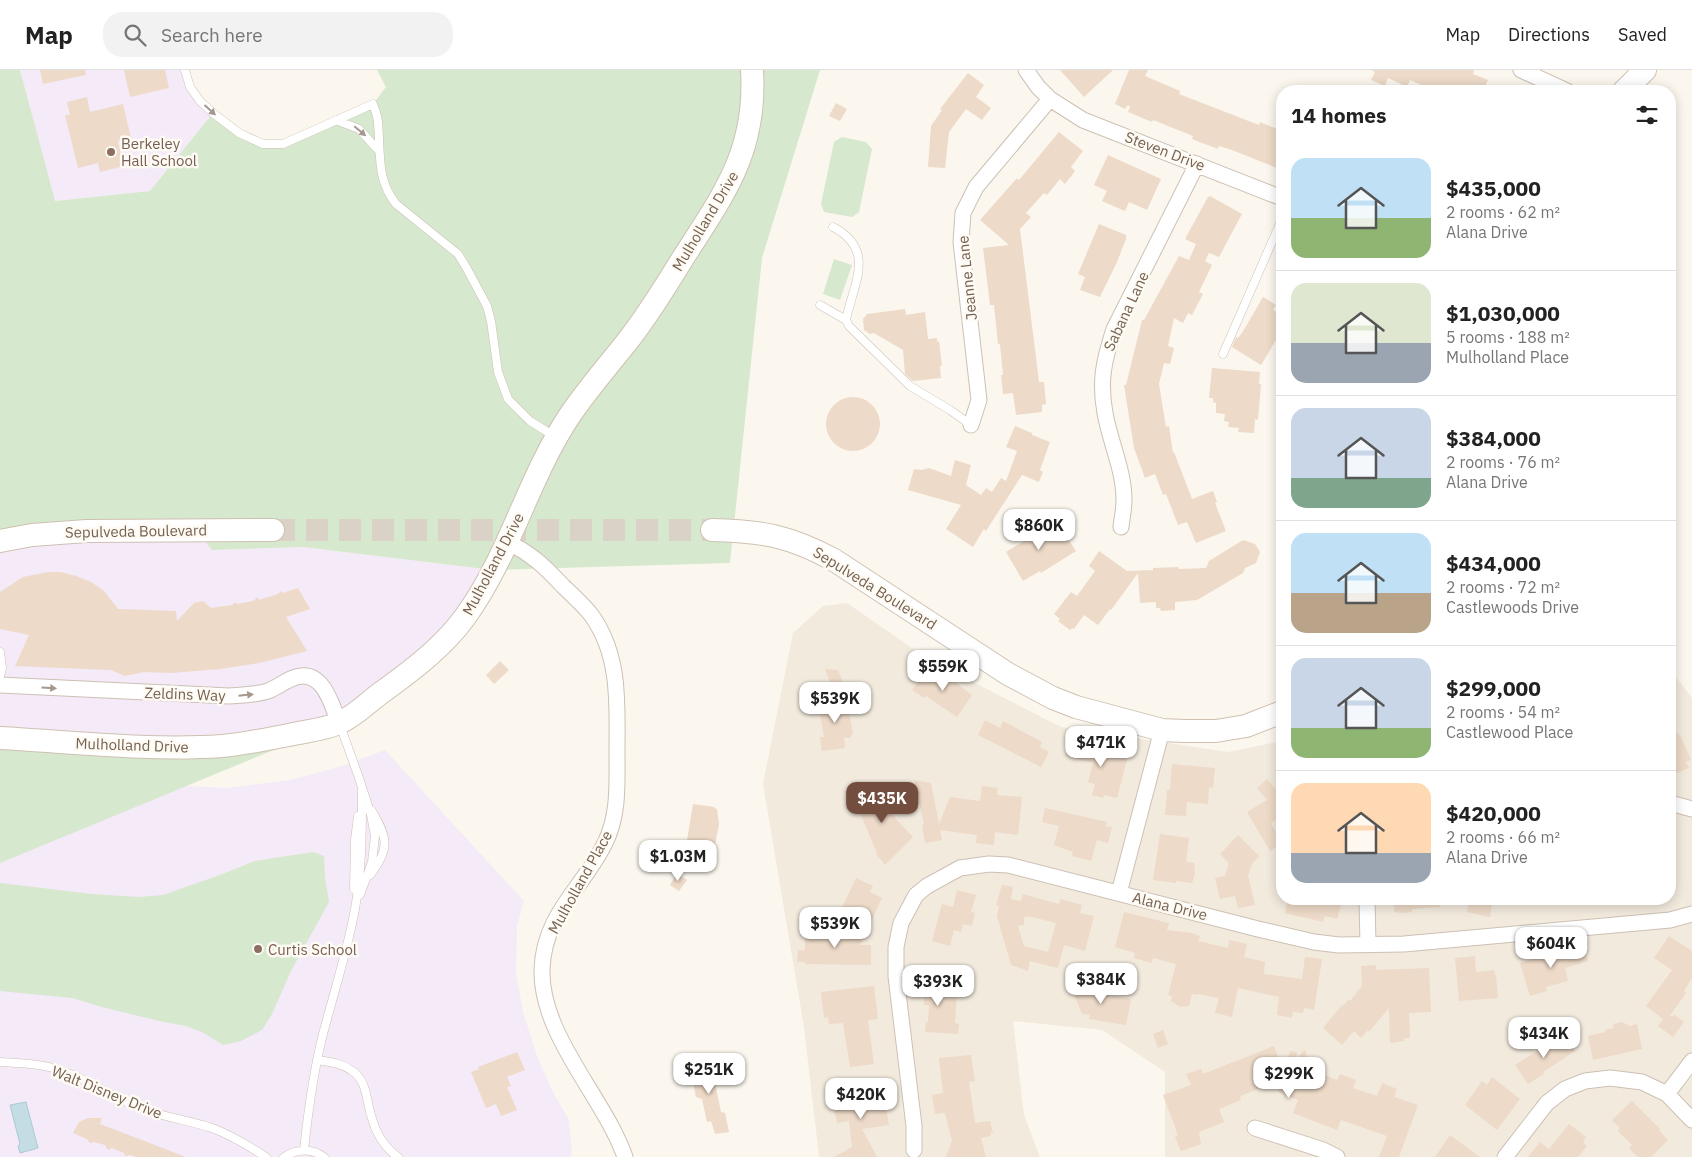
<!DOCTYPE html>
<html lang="en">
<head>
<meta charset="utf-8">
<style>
  body { margin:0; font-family:"IBM Plex Sans",sans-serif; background:#f2f2f2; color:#222; height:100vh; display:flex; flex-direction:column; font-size:19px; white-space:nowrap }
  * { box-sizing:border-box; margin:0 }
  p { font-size:16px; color:#767676 }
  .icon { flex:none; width:28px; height:28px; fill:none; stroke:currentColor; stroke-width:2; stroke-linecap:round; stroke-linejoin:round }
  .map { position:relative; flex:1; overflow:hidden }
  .details { position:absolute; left:1276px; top:15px; width:400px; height:820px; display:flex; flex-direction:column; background:#fff; border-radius:20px; box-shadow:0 2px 12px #0003 }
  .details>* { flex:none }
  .price { position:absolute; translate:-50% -42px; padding:0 11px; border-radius:10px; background:#fff; color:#222; font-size:16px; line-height:32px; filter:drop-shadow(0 1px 2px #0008) }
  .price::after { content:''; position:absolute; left:50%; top:30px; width:15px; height:11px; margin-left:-8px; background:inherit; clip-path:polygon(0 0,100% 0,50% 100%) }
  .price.selected { background:#734e3f; color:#fff }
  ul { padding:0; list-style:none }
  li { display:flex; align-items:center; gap:15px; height:125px; padding:0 15px }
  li+li { border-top:1px solid #e0e0e0 }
  li span { display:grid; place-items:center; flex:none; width:140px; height:100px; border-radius:15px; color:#555 }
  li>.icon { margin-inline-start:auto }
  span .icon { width:60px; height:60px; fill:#fffc; stroke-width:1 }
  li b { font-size:21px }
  h2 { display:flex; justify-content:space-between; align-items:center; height:60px; padding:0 15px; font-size:21px }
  header { display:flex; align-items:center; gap:30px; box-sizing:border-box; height:70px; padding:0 25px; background:#fff; border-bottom:1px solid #e0e0e0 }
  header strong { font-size:24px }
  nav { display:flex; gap:28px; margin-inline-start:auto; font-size:18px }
  .search { width:350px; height:45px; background:#f2f2f2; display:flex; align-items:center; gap:12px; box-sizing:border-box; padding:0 18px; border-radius:20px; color:#767676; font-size:19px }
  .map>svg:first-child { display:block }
  .residential { fill:#f2eadd }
  .education { fill:#f4eaf8 }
  .green { fill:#d6e8cd }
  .water { fill:#c4dce3; stroke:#abcbd4 }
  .building { fill:#eddac8; fill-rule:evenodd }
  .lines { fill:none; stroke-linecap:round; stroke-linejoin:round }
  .secondary-tunnel { stroke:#dad2c7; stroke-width:22; stroke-dasharray:22 11; stroke-linecap:butt }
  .lane-casing { stroke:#cdc0b4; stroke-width:9 }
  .street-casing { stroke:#cdc0b4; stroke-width:17 }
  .secondary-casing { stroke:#cfc1b2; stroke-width:24 }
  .lane { stroke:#fff; stroke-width:8 }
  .street { stroke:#fff; stroke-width:15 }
  .secondary { stroke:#fff; stroke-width:22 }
  .oneway { fill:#a5988f }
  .education-dot { fill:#8d6e63; stroke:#fefbf4; stroke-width:2 }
  .labels { text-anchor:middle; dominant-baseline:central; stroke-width:5; stroke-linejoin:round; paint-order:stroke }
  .education-label { font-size:15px; fill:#785e54; stroke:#fefbf4; text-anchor:start }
  .street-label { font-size:15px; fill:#756152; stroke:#fefbf4 }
</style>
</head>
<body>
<header>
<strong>Map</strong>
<div class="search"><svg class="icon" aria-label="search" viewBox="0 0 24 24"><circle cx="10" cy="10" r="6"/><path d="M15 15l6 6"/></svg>Search here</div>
<nav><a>Map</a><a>Directions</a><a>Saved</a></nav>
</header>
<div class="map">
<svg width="1692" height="1087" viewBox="0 0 1692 1087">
  <rect width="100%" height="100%" fill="#fbf7ee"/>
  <path class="residential" d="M847,533l81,56 133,68 167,25 54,-11v158h388v-230l22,29v459h-527v-85l-63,-42 -89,-9 11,94 16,42h-221l-15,-130 -41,-243 30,-151 30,-27z"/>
  <path class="education" d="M20,0h165l2,8 26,35 -63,78 -96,10z
    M196,460l16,20 91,-3 190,23 -14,26 -140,127 -147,24 -192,-9v-197z
    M385,680l139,151 -7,25 -1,47 7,39 14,44 16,36 16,28 3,31 -2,6h-570v-380l226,11 64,-8 49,-13z"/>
  <path class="green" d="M0,0h20l35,131 95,-10 63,-78 26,20 39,12 95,-41 13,-17 -9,-17h443l-58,188 -32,305 -237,7 -190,-23 -91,3 -16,-20 -196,11z
    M842,67l24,5 6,7 -13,63 -7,5 -28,-5 -3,-8 13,-62z
    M834,189l18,6 -12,35 -17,-6z
    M339,653l-339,140v-125l160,9z
    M313,782l11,4 1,22 4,24 -38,69 -19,43 -10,16 -21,11 -18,4 -21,-13 -16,-6 -27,-5 -57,-14 -30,-9 -72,-7v-108l92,11 47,3 24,-2 57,-20 35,-14z"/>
  <path class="water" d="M26,1032l12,46 -18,5 -2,-7 2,-2 -10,-39z"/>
  <path class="building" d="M40,0h45l1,5 -43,9z
    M124,0h41l4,18 -39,9z
    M1060,0h53l-29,27z
    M1129,0h19l-3,6 35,15 -1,3 80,31 1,-3 22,9v39l-50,-20 -13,-4 -1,3 -26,-10 1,-3 -40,-16 -1,2 -24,-10 2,-5 -2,-2 -3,4 -10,-5z
    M1371,0h103l-1,4 15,6 -5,11h-48l-25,-11 -3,7 -19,-9 -3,8 -14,-6 4,-8z
    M968,3l16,12 -8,12 15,11 -9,12 -16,-11 -17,23 -4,36 -17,-1 3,-41 11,-16 -2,-1z
    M87,27l3,15 33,-8 8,34 -13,3 6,25 -24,6 -2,-9 -20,5 -13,-53h5l-3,-13z
    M836,33l11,6 -7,12 -11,-5z
    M1059,62l24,19 -12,16 4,4 -10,13 -5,-5 -13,16 -3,-2 -18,20 5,4 -11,12 18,145 1,8h5l2,22 -4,1v7l-26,3 -3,-22 -10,1 -2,-19h2l-3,-31h-2l-4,-39h-4l-7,-57 26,-3 -29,-25 37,-42 2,2z
    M1108,85l53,24 -14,31 -18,-8 -4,9 -23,-10 5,-10 -13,-6z
    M1210,126l32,18 -23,43 -10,-4 -4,8 7,4 -13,27 4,2 -11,21 -4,-2 -5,10 -9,-5 -6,28 6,2 -4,16 -6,-1 -5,21 7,43 3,-1 4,27 1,-1 18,47 21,-8 4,11 -2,1 11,28 -30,12 -9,-21 -9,3 -12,-31 -3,1 -8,-21 -10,4 -11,-30 -10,-63h2l16,-65h2l35,-64 10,4 7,-16 -11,-5 23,-42z
    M1099,154l27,11v4l-9,23 -17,35 -20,-7 5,-13 -7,-3z
    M1263,227l13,8 -3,5 9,5v15l-21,35 -29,-18 4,-10 2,1 4,-5z
    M905,239l1,6 19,-3 3,27 9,-1v4l2,-1 3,25h-2l1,12 -28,3 -8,-7 -2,-24 -29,-17 -4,1 -6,-4 -1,-11 4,-5z
    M1212,298l48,4 -1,12h2l-3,36 -3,-1 -1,14 -16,-1 1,-4 -11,-1 1,-5 -5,-1 1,-7 -9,-1v-10l-3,-1v-4h-4z
    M826 354a27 27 0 1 1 54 0a27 27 0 1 1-54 0Z
    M1015,356l17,7v2l18,7 -10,28 3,2 -4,10 -17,-7 -36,56 -2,-2 -11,18 -27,-18 15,-24 -53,-15 6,-21 7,1 8,-2 22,8 4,-16 16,5 -5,20 15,10 5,-7 6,4 9,-14 5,3 11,-30 -11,-4z
    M1035,450l13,20 15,-9 13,20 -35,22 -1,-2 -17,10 -17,-29 21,-13 -6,-11z
    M1243,470l12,4 5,8 -4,11 -11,5 -2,5 -46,27 -22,2v8l-14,1 -1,-3h-4v-6l-16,1 -2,-30 -27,37 -1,-1 -12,16 -14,-10 -10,14 -2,-1 -2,2 -12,-9 2,-2 -6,-5 17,-22 6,4 18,-25 -6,-5 10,-15 28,20 26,-1v-2l25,-1 1,2 27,-1 3,-7z
    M48,502h12l16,4 15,6 13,9 14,18 58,2 1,10 17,-18 9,-2 8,7 21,-3 4,-3 1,2 16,-3 5,-4 1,3 19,-6 3,-3 2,2 15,-5 12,21 -24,8 21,34 -48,12 -39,6 -49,4 -27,-1 -19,4 -14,-6 -96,-4 14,-31 -29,-6v-37l23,-15z
    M500,591l9,9 -15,14 -8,-9z
    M825,599l13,1 6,16 -11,5z
    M926,600l11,8 5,-6 30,23 -15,22 -31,-21 -2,2 -12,-8z
    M844,628l2,9h2l5,26 -3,5h-6l1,10 -23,3 -2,-14h4l-6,-35z
    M985,650l15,8 3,-7 39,21 -2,5 9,5 -8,15 -63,-32z
    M1670,659l10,6 11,25 -5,2 3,6 -19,8z
    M1070,671l58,15 -11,42 -13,-3 -1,3 -11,-3 3,-11 -7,-2 5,-19 -28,-7z
    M1172,694l43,4 -2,20 -4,-1 -1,17 -21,-2 -1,14 -21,-1 2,-25h3z
    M1267,709l11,13 4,-2v26l-11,7 11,20 -12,8 -23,-39 20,-12 -10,-12z
    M914,710l17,3 8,41 11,-27 30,4 2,-15 16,2 -1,7 25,2 -4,38 -23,-3 -1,13 -18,-2 1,-8 -37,-5 2,10 -17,3 -3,-18 2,-1z
    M881,715l14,33 18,19 -28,28 -9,-11 1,-1 -24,-57z
    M693,734l21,3v1l3,1 2,15 -5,26 -28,-4z
    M1045,738l62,14 -1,4 6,1 -4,16 -11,-3 -6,21 -19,-5 1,-4 -19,-7 5,-19 -17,-4z
    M1160,764l29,4 -3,24 8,1 1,11 -3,9 -16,-2v2l-23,-3z
    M1238,765l21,21 -7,8 -4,11 7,30 -17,3 -3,-12 -15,3 -5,-21 10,-2 4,-13 -9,-9z
    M677,803l10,7 -8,11 -9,-6z
    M856,808l17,8 -3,6 12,6 -12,26 -29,-14z
    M1002,815l11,2 -2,12 10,2 2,-7 36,10 1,-5 22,6 -2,8 14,3 -9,35 -21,-6 -6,23 -28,-7 -2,10 -17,-6 -14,-49 2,-10 -3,-1zM1028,846l28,7 -8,29 -24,-6 -6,-20 6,-1v-8h3z
    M957,820l19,5 -5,17 4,1 -3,13 -9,-2 -2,8 -7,-2 -4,16 -18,-5 10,-37 11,3z
    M1288,829h55l-6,20 -12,-3 -2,6 -38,-9z
    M1394,829h46v8l-28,2v3l-9,1 -9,-1z
    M1470,829h23l-3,18 -23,-5z
    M1124,842l45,11 -2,7 25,3 8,3 -2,5 30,7 1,-8 18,4 -3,13 21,5 -1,12 38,5 3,-22 17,2 -8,51 -10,-2 -1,5 -10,-1 -1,6 -15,-3 2,-18 -41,-9 -6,29 -17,-4 4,-15 -21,-4 -1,1 -5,-1 -3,12 -9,1 -9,-6 1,-5 -4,-1 8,-31 -23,-6 -1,5 -18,-5 1,-5 -20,-6z
    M805,861l61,1 -6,13h11v20l-66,-1v-2h-8l1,-12h7z
    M1669,866l23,15v27l-8,13 2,2 -17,24 6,-2 9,7 -11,15 -15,-11 5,-7 -17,-13 26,-36 -18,-12z
    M1583,875l5,16 -23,7 3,13 -22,6 1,4 -17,5 -10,-33z
    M1475,886l1,16 18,-2 1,5h1l2,23 -39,3 -4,-43z
    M1376,895v5l53,-2 2,44 -22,1 1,25h-6l1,3 -15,2 -1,-35 -20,24 -1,-2 -7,8 -7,-7 -12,14 -19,-17 19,-23 1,1 5,-6 2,1 12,-15 -1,-20z
    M1086,909l5,13 40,7 -5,26 -37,-6 1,-4 -8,-1 -10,-25v-4z
    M934,910h7l-1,11 17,1 -2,31 4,1 -1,10 -33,-2 1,-10h2l1,-17h-5v-9l-12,-1 1,-13z
    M874,916l4,33 -10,1 6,44 -24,3 -7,-44 -14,1 -1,-7 -4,1 -3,-26z
    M1622,952l8,4 7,-2 5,25 -49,11 -5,-24 17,-4v-2l9,-2 -1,-4z
    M1163,960l5,14 -10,4 -5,-14z
    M1559,967l3,4 4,-2 9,12 -32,21 1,2 -16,10 -13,-19z
    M1274,976l10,27 6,-22 7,1 -1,8 9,-11 3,15 8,3 -2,4 23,9 3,-6 16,6 -3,8 24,8 5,-13 15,6 -3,8 24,8 -19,52h-20l8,-21 -46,-16 -4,10 -44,-17 5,-13 -20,-8 4,-12 -42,16 1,4 -22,9 5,13 -25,10 2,12 -20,7 -6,-14 3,-2 -15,-40 28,-10 -5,-11 15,-5 2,5z
    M517,982l8,18 -18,7 4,9 -4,1 10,23 -16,6 -5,-12 -10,4 -15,-36 8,-3 -1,-2z
    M971,985l4,26 -6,1 6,41 15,-2 3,12h-3l1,3 -10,2 5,19h-40l6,-16 -7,-28 -10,1 -3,-19 11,-2 -4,-35z
    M710,989l11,53 4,1 4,19 -14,2 -4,-13 -4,1 -5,-23 -6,-2 -5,-24 1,-3 -2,-7z
    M1492,1007l28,22 -23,31 -32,-25 17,-24 5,4z
    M879,1021l5,17 2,-1 3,18 -27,4 15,28h-43l18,-10 -3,-26 -12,2 -4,-19 8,-1 -2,-10 12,-1 1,3z
    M1632,1031l28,28 -1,1 9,10 -17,17h-13l-9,-9 3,-3 -14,-14 2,-3 -8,-8z
    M88,1048h14l-2,6 86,33h-50l-6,-2 -5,1 -1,-3 -12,-5 -4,2 -3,-5 -11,-3 -4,1 -3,-4 -14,-6 6,-11z
    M1569,1054l17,13 -3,5 4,4 -9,11h-50l12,-15 9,7z
    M1450,1065l30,22h-45z"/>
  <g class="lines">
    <path class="secondary-tunnel" d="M273,460h439"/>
    <defs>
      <path id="lane" d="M185,0l5,17 10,14 13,12 26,20 24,11h20l90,-40c2,6 5,13 5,19 3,30 -2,56 18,81l62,50 8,13 21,39 4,15 7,51 10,27 22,22 24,15
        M336,50l23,9 20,22
        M833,157c44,23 20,57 13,93l3,6 61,60 40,24 21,15
        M820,235l26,15
        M1223,284l59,-135
        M0,582l2,16 -2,8
        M340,655l18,50 13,40 4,21 -3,26 -12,33
        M370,805c20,-26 18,-37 2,-64
        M354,819l1,-49 3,-24
        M317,990c12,2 24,3 34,10 16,10 15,29 20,45 4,16 13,32 27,42
        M0,992c17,1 36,1 53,6 33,9 61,31 93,42 22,8 45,11 66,18 19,7 37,18 54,29
        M304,1080c4,-38 9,-75 18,-112 11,-43 25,-85 33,-129 7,-39 7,-78 7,-118
        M284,1087c12,-8 27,-9 40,0"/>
      <path id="street" d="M1026,0l12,17 12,12 33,21 199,78
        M1521,0l46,21
        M971,355l8,-25 -18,-158 2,-29 13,-26 74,-88
        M1121,457c1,-9 3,-18 3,-27 0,-30 -14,-58 -19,-87 -6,-32 -1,-53 9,-84l83,-165
        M507,472c24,11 38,25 56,44 9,9 21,19 29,30 29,41 25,90 25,138 0,30 2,61 -12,89 -22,45 -61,71 -63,126 -2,66 62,128 83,188
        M0,615l229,11c13,-1 27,-1 39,-5 10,-4 18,-11 28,-14 27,-8 36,28 43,46
        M1670,733l22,6
        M1119,823l43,-163
        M1367,829l1,46
        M1667,1024l25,-33
        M1255,1058l68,22 14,7
        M914,1080v-24l-18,-150v-29l5,-24 15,-28 11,-9 33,-18 29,-4 19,1 250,64 56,13 25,3 65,-1 266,-24 22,-6
        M1505,1087l42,-54 18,-14 20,-8 25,-3 32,4 25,12 25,26"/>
      <path id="secondary" d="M1624,21l21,-21
        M712,460c50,1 78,6 122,30l174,114 45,24 23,9 86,23 22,1h32l30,-5 36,-14
        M0,471l32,-6 55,-4 186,-1
        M0,668c73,4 150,13 222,8 23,-2 45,-7 67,-11 16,-4 35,-5 50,-12 17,-7 31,-23 46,-33 29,-21 59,-44 80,-73 45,-62 63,-139 105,-202 17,-25 37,-48 56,-72 21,-26 39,-56 57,-85 41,-64 74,-107 69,-188"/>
    </defs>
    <use href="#lane" class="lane-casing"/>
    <use href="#street" class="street-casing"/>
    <use href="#secondary" class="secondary-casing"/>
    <use href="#lane" class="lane"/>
    <use href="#street" class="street"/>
    <use href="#secondary" class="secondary"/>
  </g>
  <defs><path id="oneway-solid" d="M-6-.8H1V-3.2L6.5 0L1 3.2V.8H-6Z" transform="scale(1.25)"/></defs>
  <g class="oneway">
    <use href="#oneway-solid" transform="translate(210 40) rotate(42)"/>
    <use href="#oneway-solid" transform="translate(360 61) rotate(40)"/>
    <use href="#oneway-solid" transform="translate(49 618) rotate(3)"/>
    <use href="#oneway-solid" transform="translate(246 625) rotate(-6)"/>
  </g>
  <g class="education-dot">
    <circle cx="111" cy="82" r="5"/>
    <circle cx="258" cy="879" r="5"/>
  </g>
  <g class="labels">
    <g class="education-label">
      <text x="121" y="73">Berkeley<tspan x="121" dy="17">Hall School</tspan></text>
      <text x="268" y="879">Curtis School</text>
    </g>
    <g class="street-label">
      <text transform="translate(1165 81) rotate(21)">Steven Drive</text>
      <text transform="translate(705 151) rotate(-59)">Mulholland Drive</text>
      <text transform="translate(967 208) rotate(-96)">Jeanne Lane</text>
      <text transform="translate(1126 241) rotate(-65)">Sabana Lane</text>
      <text transform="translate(136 461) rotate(-1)">Sepulveda Boulevard</text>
      <text transform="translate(493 494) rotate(-62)">Mulholland Drive</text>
      <text transform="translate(875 518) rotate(32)">Sepulveda Boulevard</text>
      <text transform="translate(185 624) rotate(2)">Zeldins Way</text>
      <text transform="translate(132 675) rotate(2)">Mulholland Drive</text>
      <text transform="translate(580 812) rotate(-61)">Mulholland Place</text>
      <text transform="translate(1170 836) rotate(14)">Alana Drive</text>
      <text transform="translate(107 1022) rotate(22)">Walt Disney Drive</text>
    </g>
  </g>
</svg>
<b class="price" style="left:1039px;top:481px">$860K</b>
<b class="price" style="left:943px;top:622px">$559K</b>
<b class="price" style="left:835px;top:654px">$539K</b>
<b class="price" style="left:1101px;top:698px">$471K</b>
<b class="price selected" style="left:882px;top:754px">$435K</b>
<b class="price" style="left:678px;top:812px">$1.03M</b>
<b class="price" style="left:835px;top:879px">$539K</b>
<b class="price" style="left:1551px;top:899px">$604K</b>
<b class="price" style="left:1101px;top:935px">$384K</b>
<b class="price" style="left:938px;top:937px">$393K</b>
<b class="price" style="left:1544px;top:989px">$434K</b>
<b class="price" style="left:709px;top:1025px">$251K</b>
<b class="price" style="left:1289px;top:1029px">$299K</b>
<b class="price" style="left:861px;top:1050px">$420K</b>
<section class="details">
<h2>14 homes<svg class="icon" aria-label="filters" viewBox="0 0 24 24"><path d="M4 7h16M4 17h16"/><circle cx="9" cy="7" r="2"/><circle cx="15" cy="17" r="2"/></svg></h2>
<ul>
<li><span style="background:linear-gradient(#bfe0f5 60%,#8fb573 0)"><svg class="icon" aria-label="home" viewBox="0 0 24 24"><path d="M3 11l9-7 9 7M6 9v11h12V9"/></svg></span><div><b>$435,000</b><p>2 rooms · 62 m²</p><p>Alana Drive</p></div></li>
<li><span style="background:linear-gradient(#dfe7d0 60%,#9aa5b1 0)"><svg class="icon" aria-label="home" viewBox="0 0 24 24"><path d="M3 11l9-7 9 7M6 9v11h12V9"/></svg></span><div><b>$1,030,000</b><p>5 rooms · 188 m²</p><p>Mulholland Place</p></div></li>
<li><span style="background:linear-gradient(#c9d6e8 70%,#7fa58c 0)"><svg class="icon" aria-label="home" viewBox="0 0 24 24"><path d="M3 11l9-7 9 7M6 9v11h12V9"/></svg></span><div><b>$384,000</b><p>2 rooms · 76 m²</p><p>Alana Drive</p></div></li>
<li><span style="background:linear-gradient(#bfe0f5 60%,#b9a48a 0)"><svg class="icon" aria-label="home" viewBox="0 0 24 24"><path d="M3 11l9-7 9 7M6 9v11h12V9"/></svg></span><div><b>$434,000</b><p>2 rooms · 72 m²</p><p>Castlewoods Drive</p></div></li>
<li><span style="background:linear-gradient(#c9d6e8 70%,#8fb573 0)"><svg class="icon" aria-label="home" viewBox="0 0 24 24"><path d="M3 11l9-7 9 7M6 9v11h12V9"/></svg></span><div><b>$299,000</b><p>2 rooms · 54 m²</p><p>Castlewood Place</p></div></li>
<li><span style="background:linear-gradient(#ffd9b3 70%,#9aa5b1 0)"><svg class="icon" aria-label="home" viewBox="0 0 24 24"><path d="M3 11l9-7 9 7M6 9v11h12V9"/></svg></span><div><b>$420,000</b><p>2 rooms · 66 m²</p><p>Alana Drive</p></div></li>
</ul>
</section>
</div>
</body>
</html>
